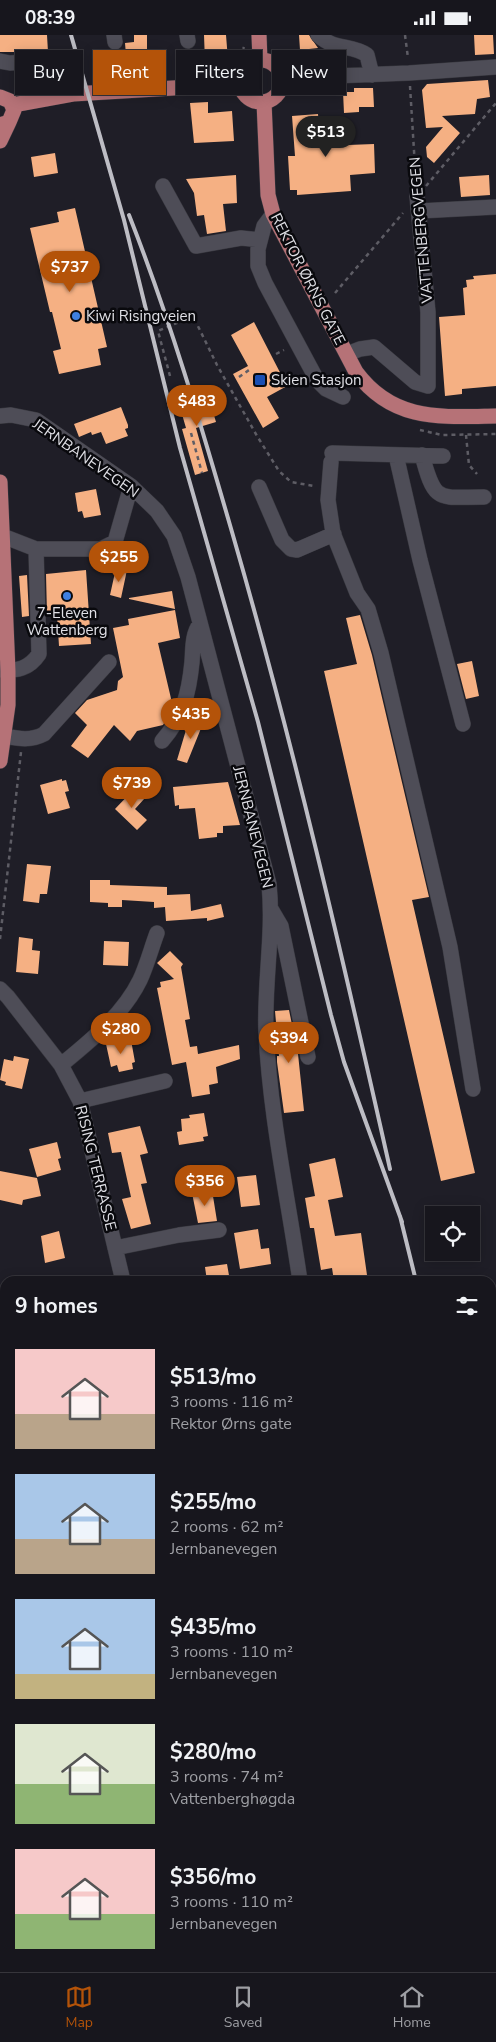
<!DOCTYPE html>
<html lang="en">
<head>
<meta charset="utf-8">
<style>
  body { margin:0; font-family:"Nunito Sans",sans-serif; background:#24232a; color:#f1f3f6; height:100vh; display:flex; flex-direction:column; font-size:19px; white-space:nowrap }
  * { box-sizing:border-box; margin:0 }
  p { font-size:16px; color:#9e9fa4 }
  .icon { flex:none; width:28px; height:28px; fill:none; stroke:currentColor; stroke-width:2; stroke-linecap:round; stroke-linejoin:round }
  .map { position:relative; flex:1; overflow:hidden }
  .sheet { position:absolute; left:0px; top:1241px; width:496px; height:696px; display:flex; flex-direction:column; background:#17161d; border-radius:15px 15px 0 0; box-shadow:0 2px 12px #0003,0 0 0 1px #36353b }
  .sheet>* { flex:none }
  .hud { position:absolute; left:15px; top:15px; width:466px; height:45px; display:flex; gap:10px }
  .buttons { position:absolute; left:425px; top:1171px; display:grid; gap:10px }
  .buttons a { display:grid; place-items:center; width:55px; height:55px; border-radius:0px; background:#17161d; box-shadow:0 2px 12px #0003,0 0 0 1px #36353b; font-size:25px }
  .price { position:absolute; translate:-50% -42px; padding:0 11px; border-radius:18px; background:#b45309; color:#fff; font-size:16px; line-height:32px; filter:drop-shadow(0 1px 2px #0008) }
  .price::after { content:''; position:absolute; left:50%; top:30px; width:15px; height:11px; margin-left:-8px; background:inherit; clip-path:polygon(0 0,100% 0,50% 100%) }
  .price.selected { background:#222; color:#fff }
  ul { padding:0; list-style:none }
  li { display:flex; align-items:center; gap:15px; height:125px; padding:0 15px }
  li span { display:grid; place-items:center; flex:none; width:140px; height:100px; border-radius:0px; color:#555 }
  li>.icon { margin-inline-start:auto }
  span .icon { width:60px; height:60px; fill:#fffc; stroke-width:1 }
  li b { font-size:21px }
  h2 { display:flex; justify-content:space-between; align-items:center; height:60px; padding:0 15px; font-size:21px }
  .chip { padding:0 18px; border-radius:0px; background:#17161d; box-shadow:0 2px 12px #0003,0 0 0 1px #36353b; font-size:18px; line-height:45px }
  .chip.selected { background:#b45309; color:#fff }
  .status { display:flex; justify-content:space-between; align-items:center; height:35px; padding:0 25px; background:#17161d; direction:ltr }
  .status svg { height:14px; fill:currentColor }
  .menu { display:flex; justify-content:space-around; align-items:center; height:70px; border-top:1px solid #36353b; background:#17161d; font-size:14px; color:#9e9fa4 }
  .menu a { display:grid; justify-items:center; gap:2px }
  .menu .selected { color:#b45309 }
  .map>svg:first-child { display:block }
  .building { fill:#f5b083 }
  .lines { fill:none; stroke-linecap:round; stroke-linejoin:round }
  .minor-casing { stroke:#38383f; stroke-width:16 }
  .major-casing { stroke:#38383f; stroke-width:16 }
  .path { stroke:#5e5d65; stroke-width:2.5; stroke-dasharray:4 4; stroke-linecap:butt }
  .minor { stroke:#4e4d57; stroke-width:15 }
  .major { stroke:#b67277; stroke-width:15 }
  .rail { stroke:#bdbdc4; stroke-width:4 }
  .shop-dot { fill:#3f7fe0; stroke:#09090d; stroke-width:2 }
  .transit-dot { fill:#1a4fb4; stroke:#09090d; stroke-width:2 }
  .labels { text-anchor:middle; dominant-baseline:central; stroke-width:5; stroke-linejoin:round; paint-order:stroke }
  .street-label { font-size:15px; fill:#e0e0e6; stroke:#09090d }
  .poi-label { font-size:15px; fill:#e0e0e6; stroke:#09090d; text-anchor:start }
</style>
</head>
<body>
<div class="status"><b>08:39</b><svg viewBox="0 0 49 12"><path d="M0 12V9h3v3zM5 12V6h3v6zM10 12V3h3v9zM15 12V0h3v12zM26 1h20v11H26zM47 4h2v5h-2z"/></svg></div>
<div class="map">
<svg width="496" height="1937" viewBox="0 0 496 1937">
  <rect width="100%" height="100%" fill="#1f1e27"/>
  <path class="building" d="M0,0h47l1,17h-48z
    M134,0h13v31l-20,1 -2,-24 9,-1z
    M204,0h22l2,25 -23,2z
    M299,0h10l9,13 -18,2z
    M474,0h19l1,19 -19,1z
    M488,45l2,17 -13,2 -2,15 -33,2 18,17 -26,30 -7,-6 -1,-10 17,-20 -17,1 -4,-38 5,-6z
    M354,53h19l1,19h-15v5l-15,1 -1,-21h11z
    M208,67v11l24,-2 2,30 -40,2 -4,-40z
    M318,79l1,13 28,-2 1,20 26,-1 1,29 -25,2 1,16 -54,4v-5h-7l-2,-34h7l-3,-40z
    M55,118l3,20 -24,4 -3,-20z
    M236,140l1,28 -14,1 3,27 -19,3 -3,-19 -7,1 -3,-23 -8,-14z
    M489,140l1,20 -29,2 -2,-20z
    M75,173l32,139 -9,2 3,16 -42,9 -6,-23 8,-2 -9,-37h-2l-20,-84 29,-6 -2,-10z
    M496,239v112l-34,3v5l-17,2 -6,-79 26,-2 -2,-27 4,-1 -1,-7 8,-1 -1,-3z
    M254,287l33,64 -20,11 12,21 -16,10 -30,-54 15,-8 -17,-31z
    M206,354l10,33 -20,6 12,43 -13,4 -13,-46 4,-1 -7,-24z
    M121,372l7,18v3l-3,1 3,7 -22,8 -5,-12 -9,3 -1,-3 -12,5 -5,-13z
    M96,454l5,26 -17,3 -2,-7 -4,1 -3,-19z
    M116,533l11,2 -6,28 -11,-3z
    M86,535l5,74 -32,2 -2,-31h-10l-1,-41z
    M27,540l2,41 -7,1 -3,-41z
    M172,556l3,18 -46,-10v-1z
    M175,575l5,28 -22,5 15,64 -6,11 -4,7 -26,6 -7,10 -16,-16 -26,33 -17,-12 16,-21 -12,-12 12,-13 30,-10 1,-9 5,-4 -10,-49 16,-3 -1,-6z
    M360,580l12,40 57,242 -17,3 63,273 -34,8 -117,-510 33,-7 -11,-46z
    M472,626l7,35 -13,3 -9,-35z
    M208,676l-21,52 -10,-3 9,-30z
    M62,744v2l4,-1 3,11 -4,1 5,16 -22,6 -8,-29z
    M228,747l12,43 -17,1v7h-6v4l-18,2 -4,-31 -16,1v-4l-4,1 -2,-19z
    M135,753l10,10 -10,11 12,11 -10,10 -22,-21z
    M27,829l24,2 -4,28h-7l-1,9 -16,-2z
    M90,845h20v5l57,2v8l23,-1 1,17 30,-7 3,13 -17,4v-3l-41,3 -1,-14 -11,1v-6l-32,-2v7h-14v-4l-18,-1z
    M19,902l14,2 -1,11 8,1 -2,23 -22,-2z
    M104,906l25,1 -1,24 -25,-1z
    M170,916l13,13 -2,3 9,52 -5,1 5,27 7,-1 1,8 41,-9 1,14 -24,8 2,16 -9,2 1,9 -18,3 -6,-35 -14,3 -15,-77 4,-1 -1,-5 14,-3 -17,-16z
    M289,975l9,44 6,57 -20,2 -7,-51v-6h2l-4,-45z
    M131,1005l4,22 -3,1 1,6 -14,3 -2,-7 -6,2 -5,-23z
    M14,1021l15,3 -7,30 -17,-4 1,-3 -6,-2 4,-21 9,2z
    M204,1078l4,23 -5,1 1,4 -25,4 -2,-13 5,-1 -1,-12 9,-1 -1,-3z
    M140,1091l8,27 -8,2 7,28 -6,1 10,40 -20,5 -9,-30 9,-2 -10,-45 -9,1 -4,-20z
    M57,1107l4,16 -3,1 3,11 -24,7 -8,-28z
    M335,1123l8,39 -15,3 7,36 26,-3 6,42h-4l1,6h-30l-2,-13 -11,2 -7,-42h-4l-5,-30 10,-2 -6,-32z
    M0,1136l37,7 4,18 -18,4 -1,5 -22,-5z
    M256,1140l4,30 -19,2 -4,-30z
    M212,1155l5,31 -19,2 -6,-30z
    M258,1194l3,20 8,-1 2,16 -31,5 -6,-36z
    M59,1196l6,27 -20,5 -4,-27z
    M227,1229l3,17h-23l-2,-14z"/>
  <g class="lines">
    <defs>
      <path id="minor" d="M114,0l1,7
        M187,0l1,6
        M318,0c17,16 33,9 49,20l5,20
        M0,26l10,2 32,-2
        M282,43l127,-5 87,-6
        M163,151l33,60 45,-8 19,2
        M419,176l77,-4
        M273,179l-9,12 -6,23v17l7,17 52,97 9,9 17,8
        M347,319l13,-5 14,-2 41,35 13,4v-74l-11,-116
        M0,381l11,-1 25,5 95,66 26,25 17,25 14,41 81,307c5,49 -5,99 -3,148 4,84 22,166 34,249
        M332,418l111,3
        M396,420l24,105 43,164
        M422,420c13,49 16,42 62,42
        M331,427l-3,38 5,33 24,60 11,16 13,44 69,294 23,142
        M259,452l23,53 9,9 6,1 37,-16
        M0,500l36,14 3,105c-10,15 -22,17 -39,16
        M36,514h65l14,-7 16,-56
        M0,700c16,3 29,7 44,-1l65,-72
        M162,706c21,-24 27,-48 30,-79 1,-13 0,-28 8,-38
        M271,874l10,17 27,131
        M0,954l8,8 53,68 19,36 43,180
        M61,1030c29,-24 62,-50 79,-85 7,-15 11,-31 17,-47
        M80,1066l85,-20
        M115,1213l64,-13 40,-5
        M0,1446l5,-2
        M0,1651l5,-1
        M491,1712l5,-1
        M31,1932v5
        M186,1932l1,5
        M311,1932l1,5
        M481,1932l1,5"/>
      <path id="major" d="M259,0l1,25
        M240 46a21 21 0 1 1 42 0a21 21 0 1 1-42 0Z
        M0,62l10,4 4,9 -5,12 -9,3
        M264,67l4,93 5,19 83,158c37,50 85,45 140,44
        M13,70l60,-11 167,-10
        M0,106l9,-19
        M0,447l8,189v34l-8,56"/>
    </defs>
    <use href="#minor" class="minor-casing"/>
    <use href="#major" class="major-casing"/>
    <path class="path" d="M405,0l3,23
      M220,35c11,-5 19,-12 24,-23
      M410,51l6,97
      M426,151l70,-83
      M335,258l68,-80
      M276,319l8,-4
      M170,341l-12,-45 35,-15 24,49 40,71 22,35 12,11 23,4
      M239,342l10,-7
      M183,373v-2
      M420,395l22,5 54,-1
      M191,398l11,40
      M466,400l3,30 8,9
      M0,904l21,-187
      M107,1932l1,5"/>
    <use href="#minor" class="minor"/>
    <use href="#major" class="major"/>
    <path class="rail" d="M71,0l53,185 56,228 78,274 73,293 13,47 58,160
      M129,180c41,104 72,210 103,317 61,210 110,423 158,637
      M400,1181l16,65
      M491,1576l5,20"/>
  </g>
  <g class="shop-dot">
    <circle cx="76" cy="281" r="5"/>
    <circle cx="67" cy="561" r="5"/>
  </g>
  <rect class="transit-dot" x="254" y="339" width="12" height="12" rx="2.5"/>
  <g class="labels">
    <g class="street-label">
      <text transform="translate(421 195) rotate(-95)">VATTENBERGVEGEN</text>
      <text transform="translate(308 244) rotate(63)">REKTOR ØRNS GATE</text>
      <text transform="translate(86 423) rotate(35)">JERNBANEVEGEN</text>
      <text transform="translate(253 792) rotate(76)">JERNBANEVEGEN</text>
      <text transform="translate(96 1133) rotate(76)">RISING TERRASSE</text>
    </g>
    <g class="poi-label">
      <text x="86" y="281">Kiwi Risingveien</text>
      <text x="271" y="345">Skien Stasjon</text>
      <text x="67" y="578" text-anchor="middle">7-Eleven<tspan x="67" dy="17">Wattenberg</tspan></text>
    </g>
  </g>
</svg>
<div class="buttons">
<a><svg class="icon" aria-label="locate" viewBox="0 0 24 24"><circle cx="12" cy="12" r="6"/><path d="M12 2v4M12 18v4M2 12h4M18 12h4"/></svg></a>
</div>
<b class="price selected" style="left:326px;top:123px">$513</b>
<b class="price" style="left:70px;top:258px">$737</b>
<b class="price" style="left:197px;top:392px">$483</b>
<b class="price" style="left:119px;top:548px">$255</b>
<b class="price" style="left:191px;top:705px">$435</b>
<b class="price" style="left:132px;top:774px">$739</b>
<b class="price" style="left:121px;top:1020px">$280</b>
<b class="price" style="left:289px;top:1029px">$394</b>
<b class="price" style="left:205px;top:1172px">$356</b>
<div class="hud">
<a class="chip">Buy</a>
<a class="chip selected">Rent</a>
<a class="chip">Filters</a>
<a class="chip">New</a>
</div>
<section class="sheet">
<h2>9 homes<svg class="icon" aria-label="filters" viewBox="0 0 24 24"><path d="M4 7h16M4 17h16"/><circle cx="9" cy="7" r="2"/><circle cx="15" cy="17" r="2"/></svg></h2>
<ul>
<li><span style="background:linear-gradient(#f6c9c9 65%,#b9a48a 0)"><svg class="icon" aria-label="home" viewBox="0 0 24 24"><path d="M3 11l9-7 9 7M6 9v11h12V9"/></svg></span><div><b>$513/mo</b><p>3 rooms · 116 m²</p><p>Rektor Ørns gate</p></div></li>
<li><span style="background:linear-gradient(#a9c7e8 65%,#b9a48a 0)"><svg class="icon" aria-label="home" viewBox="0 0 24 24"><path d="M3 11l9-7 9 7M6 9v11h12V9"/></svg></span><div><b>$255/mo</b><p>2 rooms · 62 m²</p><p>Jernbanevegen</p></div></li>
<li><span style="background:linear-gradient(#a9c7e8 75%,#c2b280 0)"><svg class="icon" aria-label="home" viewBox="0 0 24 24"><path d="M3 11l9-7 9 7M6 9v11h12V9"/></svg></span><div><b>$435/mo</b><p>3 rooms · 110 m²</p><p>Jernbanevegen</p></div></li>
<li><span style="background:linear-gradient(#dfe7d0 60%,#8fb573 0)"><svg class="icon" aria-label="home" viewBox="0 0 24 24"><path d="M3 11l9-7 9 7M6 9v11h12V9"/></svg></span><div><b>$280/mo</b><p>3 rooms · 74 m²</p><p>Vattenberghøgda</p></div></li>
<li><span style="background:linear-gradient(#f6c9c9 65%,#8fb573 0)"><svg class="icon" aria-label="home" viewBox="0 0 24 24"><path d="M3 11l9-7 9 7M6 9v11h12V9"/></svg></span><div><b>$356/mo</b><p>3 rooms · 110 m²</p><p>Jernbanevegen</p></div></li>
</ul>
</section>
</div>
<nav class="menu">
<a class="selected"><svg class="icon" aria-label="map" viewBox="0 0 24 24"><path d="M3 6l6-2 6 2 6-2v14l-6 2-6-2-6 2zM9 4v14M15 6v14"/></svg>Map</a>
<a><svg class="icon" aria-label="saved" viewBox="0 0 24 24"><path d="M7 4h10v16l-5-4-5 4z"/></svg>Saved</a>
<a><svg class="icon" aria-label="home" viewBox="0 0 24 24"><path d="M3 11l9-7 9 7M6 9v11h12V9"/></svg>Home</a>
</nav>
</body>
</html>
